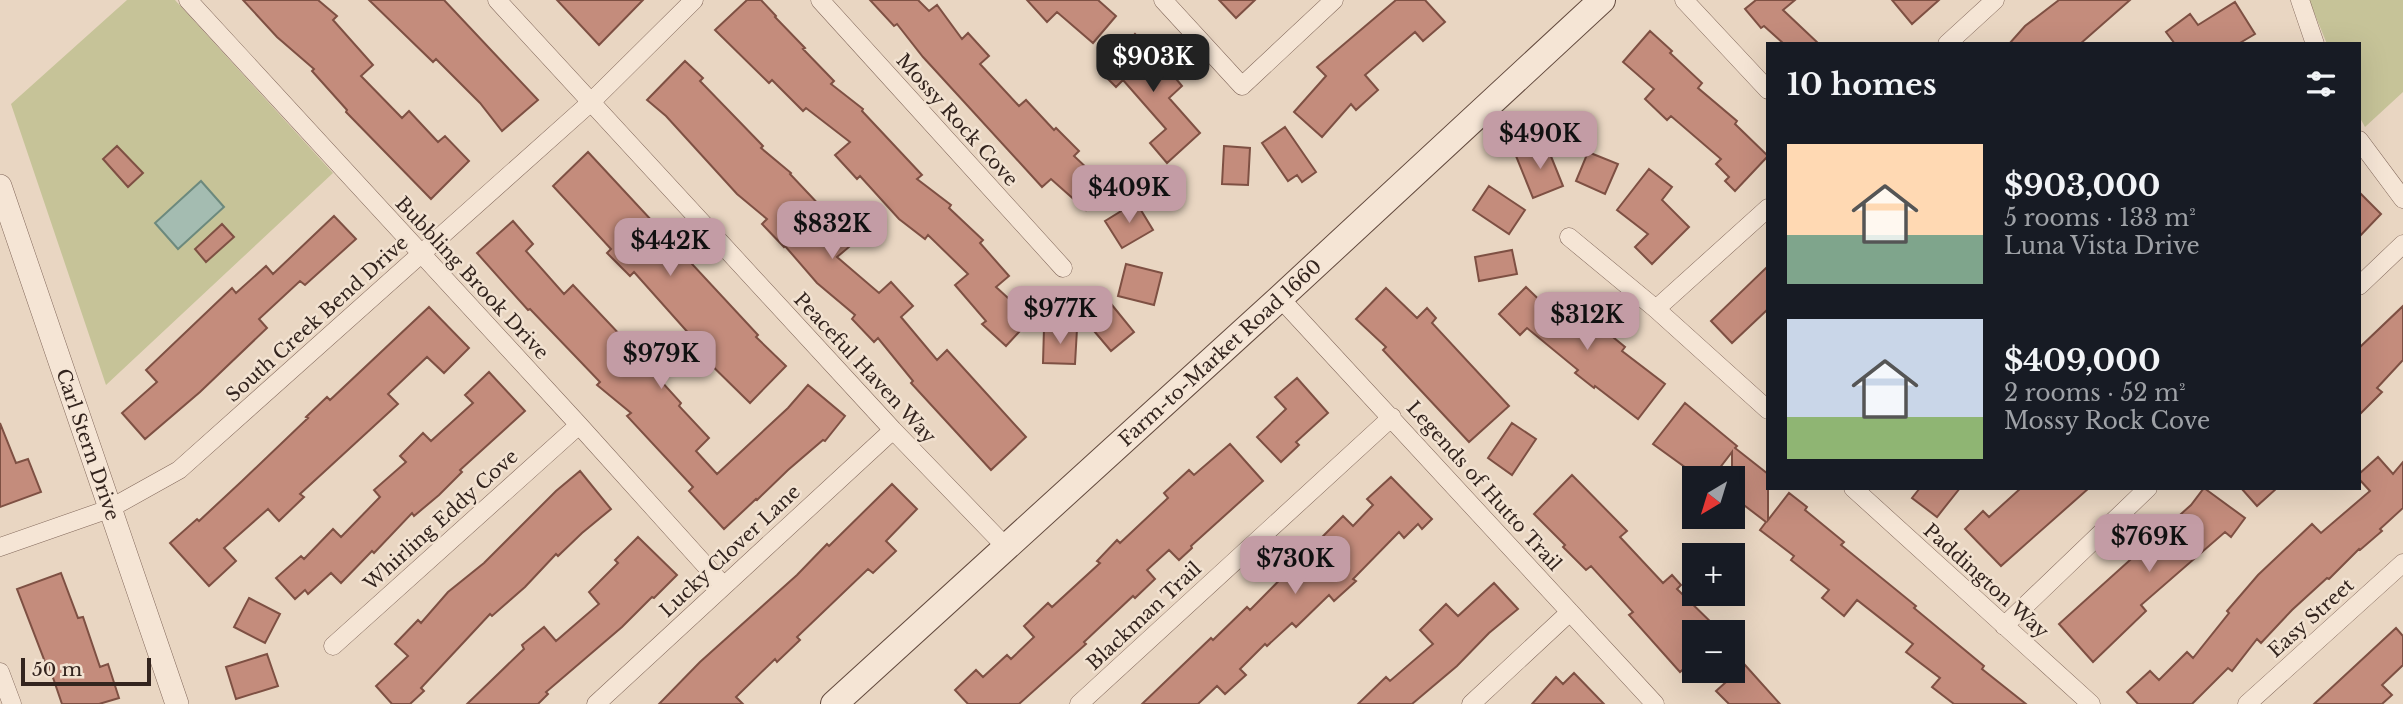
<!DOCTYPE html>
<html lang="en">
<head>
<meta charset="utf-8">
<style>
  body { margin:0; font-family:"Libre Baskerville",serif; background:#242831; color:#f1f3f6; height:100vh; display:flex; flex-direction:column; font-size:26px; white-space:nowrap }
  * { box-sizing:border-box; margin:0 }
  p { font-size:23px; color:#9ea1a6 }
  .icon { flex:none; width:38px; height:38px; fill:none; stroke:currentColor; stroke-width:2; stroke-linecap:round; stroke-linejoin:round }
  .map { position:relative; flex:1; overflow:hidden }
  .sheet { position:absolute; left:1766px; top:42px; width:595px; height:448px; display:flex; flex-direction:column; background:#171b24; border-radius:0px; box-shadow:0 7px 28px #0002 }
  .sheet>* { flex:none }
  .needle { width:46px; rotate:218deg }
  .buttons { position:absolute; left:1682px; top:466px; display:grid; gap:14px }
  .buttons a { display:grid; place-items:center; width:63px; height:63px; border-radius:0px; background:#171b24; box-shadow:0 7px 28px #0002; font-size:35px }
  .scale { position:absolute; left:21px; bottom:18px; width:130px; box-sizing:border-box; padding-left:7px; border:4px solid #33241e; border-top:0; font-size:19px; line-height:24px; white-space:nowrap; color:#33241e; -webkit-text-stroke:5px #f2e2d1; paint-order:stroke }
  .price { position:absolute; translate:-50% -60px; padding:0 16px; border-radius:14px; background:#c39ca5; color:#111; font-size:23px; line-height:46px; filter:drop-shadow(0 2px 4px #0008) }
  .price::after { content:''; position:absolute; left:50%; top:42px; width:21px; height:16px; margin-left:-10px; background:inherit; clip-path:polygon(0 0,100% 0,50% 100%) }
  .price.current { background:#222; color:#fff }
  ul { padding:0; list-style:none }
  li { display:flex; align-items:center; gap:21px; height:175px; padding:0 21px }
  li span { display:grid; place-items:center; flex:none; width:196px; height:140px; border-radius:0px; color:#555 }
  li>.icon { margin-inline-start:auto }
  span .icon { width:84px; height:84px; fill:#fffc; stroke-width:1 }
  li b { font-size:30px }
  h2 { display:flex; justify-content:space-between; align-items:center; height:84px; padding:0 21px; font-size:30px }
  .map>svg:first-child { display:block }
  .green { fill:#c6c398 }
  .water { fill:#a4bcb1; stroke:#6c897d; stroke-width:2 }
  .building { fill:#c48c7c; stroke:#7e5043; stroke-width:2 }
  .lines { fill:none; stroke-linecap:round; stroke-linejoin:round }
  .minor-casing { stroke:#82685b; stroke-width:19 }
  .tertiary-casing { stroke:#82685b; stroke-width:24 }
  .secondary-casing { stroke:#634a3e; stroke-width:28 }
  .minor { stroke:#f5e5d5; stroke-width:18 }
  .tertiary { stroke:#f5e5d5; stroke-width:23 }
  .secondary { stroke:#f5e5d5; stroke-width:26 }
  .labels { text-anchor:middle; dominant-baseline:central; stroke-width:5; stroke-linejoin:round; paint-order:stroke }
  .street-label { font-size:19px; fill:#33241e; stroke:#f2e2d1 }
</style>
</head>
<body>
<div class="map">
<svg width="2403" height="704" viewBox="0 0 2403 704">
  <rect width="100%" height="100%" fill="#e9d6c2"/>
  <path class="green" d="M127,0h48l158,173 -227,212 -95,-281z
    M2309,0h94v92l-38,35 -6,-11v-72h-32z"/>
  <path class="water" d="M201,181l23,26 -46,42 -23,-26z"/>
  <path class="building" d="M243,0h75l19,16 -4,4 40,45 -12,11 41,42 7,-7 29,31 7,-6 24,25 -38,38 -85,-87 1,-2 -35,-39 2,-2 -37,-32z
    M369,0h75l94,100 -36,31 -22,-28 -44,-44 -3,3z
    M557,0h86l-44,45z
    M747,0h14l15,16 -1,1 30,31 -2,1 31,32 -3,3 32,25 -1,2 60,64 -5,4 34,26 -2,3 34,32 -3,3 29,33 -13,11 35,32 -25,27 -24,-22 4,-3 -31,-36 13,-11 -40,-39 -3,4 -26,-20 -39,-43 -3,3 -22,-24 15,-13 -44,-34 -3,3 -31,-31 -3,3 -54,-53z
    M870,0h48l11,11 8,-6 25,34 6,-6 21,23 -9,8 39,42 7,-6 28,30 2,-2 23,23 -5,5 33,31 -21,23 -35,-31 -9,8 -119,-130 -26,-33 -3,2z
    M1027,0h71l18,16 -23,27 -36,-31 -10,10z
    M1219,0h36l-19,18z
    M1396,0h29l20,22 -22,19 -8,-9 -50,43 13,15 -22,20 -5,-6 -29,33 -28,-25 32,-36 -9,-9z
    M1756,0h39l-12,10 36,34h-35l-20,-18 -3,2 -16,-19z
    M1892,0h47l-27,24z
    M2059,0h71l-50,44h-71l16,-18z
    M2235,2l20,32 -17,10h-63l-9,-12 24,-18 8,11z
    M1650,31l22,20 -2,2 32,30 -4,5 39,33 -2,3 33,32 -33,35 -10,-10 4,-4 -13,-13 5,-5 -50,-43 -4,4 -22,-21 9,-10 -31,-27z
    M1135,34l17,16 30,36 -13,12 31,35 -33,30 -17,-20 16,-14 -43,-49 -7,7 -16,-16z
    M685,61l18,17 -3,3 63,65 -2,2 30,25 -1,1 33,35 -4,4 30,34 -12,10 42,36 12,-11 22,24 -12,11 36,43 10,-10 79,87 -35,33 -80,-87 2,-2 -35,-43 -4,4 -22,-23 3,-4 -38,-32 -32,-37 -1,1 -22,-23 5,-5 -30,-25 -71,-78 -19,-16z
    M1285,127l31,45 -14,10 -5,-7 -9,6 -26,-38z
    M1546,144l17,42 -30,12 -17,-42z
    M117,146l26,27 -15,14 -25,-28z
    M1224,146l26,2 -2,37 -26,-1z
    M588,152l170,183 -2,2 30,29 -36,37 -54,-53 4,-4 -66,-74 -4,4 -23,-23 4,-4 -58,-63z
    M1588,152l30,12 -13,30 -29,-13z
    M1649,169l23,18 -10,13 27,27 -37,37 -17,-17 13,-13 -31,-24z
    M1489,186l36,24 -16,24 -36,-24z
    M2359,192l22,22 -22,23z
    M1136,202l17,28 -31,18 -17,-27z
    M334,216l22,23 -51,46 -5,-4 -41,38 8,9 -67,64 -55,47 -23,-26 35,-31 -11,-12 86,-82 4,5 30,-27 7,8z
    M513,221l20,23 -7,7 38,43 9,-9 50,53 -5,5 33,27 30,33 -2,3 30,32 -13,13 21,23 71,-66 20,-23 37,31 -20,25 -2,-1 -35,30 -31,30 -1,-1 -32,30 -35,-38 4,-4 -66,-71 4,-3 -34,-28 3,-3 -70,-73 -2,1 -51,-57z
    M222,224l12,13 -28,25 -11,-13z
    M1512,250l5,24 -38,7 -4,-24z
    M1126,264l36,9 -8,32 -36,-9z
    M1768,266v43l-36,34 -21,-22z
    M1526,287l36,35 13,-16 50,41 -3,4 43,33 -27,35 -43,-33 -1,2 -19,-15 3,-3 -51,-42 -7,7 -21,-21z
    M1386,288l31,30 10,-10 9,10 -4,5 77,83 -40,36 -86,-92 3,-3 -30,-28z
    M1112,305l22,27 -23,19 -22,-26z
    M2403,306v54l-26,28 5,4 -23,23v-67z
    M429,307l40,41 -25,25 -17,-16 -39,37 10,10 -98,90 4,3 -25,24 -11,-12 -44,39 12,13 -27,25 -39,-43 27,-24 2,2 43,-40 66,-63 -2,-1 21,-20 3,3z
    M1044,328l33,1 -2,35 -32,-1z
    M489,372l36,39 -65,59 2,2 -23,23 -25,21 -2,-3 -38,40 -2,-2 -31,32 -10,-10 -23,21 -3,-4 -10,9 -19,-21 25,-22 3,3 29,-30 8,8 39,-40 -6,-7 32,-28 -6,-6 23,-23 8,8 42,-38 -8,-8z
    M1297,378l31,35 -32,29 3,3 -18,17 -24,-25 29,-28 -11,-12z
    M1685,403l52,43 -2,2 33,26v46l21,-27 18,14 -2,3 39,32 -3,3 75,61 -2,2 70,58 -2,3 44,35h-72l-22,-17 8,-9 -34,-26 7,-8 -56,-44 -13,16 -22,-18 7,-8 -38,-30 3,-4 -34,-26 6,-8 -34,-26v-44l-20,26h-12l-47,-34z
    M0,423l16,40 12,-4 13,33 -41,15z
    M1512,423l24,16 -24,36 -24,-17z
    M1230,444l33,37 -72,65 1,2 -13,12 -10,-10 -22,20 8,9 -20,19 -2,-2 -49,46 2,2 -67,60h-51l-13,-14 21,-20 7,7 24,-22 4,4 23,-22 -10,-11 24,-23 4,4 48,-44 -3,-2 20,-21 3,3 48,-45 -4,-5 25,-23 5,5z
    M2378,457l15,17 10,-12v46l-23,21 2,2 -22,19 -1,-1 -30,30 -2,-1 -35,32 -31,33 -4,-4 -25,32 -4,-3 -36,36h-54l-11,-12 23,-21 9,9 28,-28 6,6 36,-45 -2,-2 31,-36 54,-51 9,9 49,-42 -11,-12v-5z
    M580,471l31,38 -29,24 -24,23 -2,-2 -31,33 -33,29 -2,-2 -69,74 3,3 -14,13h-18l-16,-18 32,-30 -13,-12 23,-24 3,3 27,-31 36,-29 72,-72z
    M1572,475l55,56 -7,6 43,46 9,-8 9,10 -4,4 44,43h-27v28l-14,12 -51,-57 4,-3 -42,-46 -5,4 -23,-23 2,-2 -31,-31z
    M1391,477l41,42 -10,10 -4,-5 -14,14 -5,-6 -46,47 3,2 -22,20 -5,-6 -33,32 -4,-4 -25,23 -2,-2 -25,25 6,6 -21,19 -8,-8 -19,18h-56l69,-66 2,2 34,-33 3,3 93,-94 10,10 20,-21 -6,-6z
    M892,484l25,25 -31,32 10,10 -23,22 -5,-4 -71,68 3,3 -23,22 -2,-3 -39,38 7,7h-84l41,-42 97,-87 30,-31 2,2z
    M1920,488h40l-23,29 -25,-19z
    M2021,488h68l-88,78 -36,-37 18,-18 6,6z
    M2204,488l41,30 -14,19 -6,-5 -84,73 5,6 -53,51 -34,-38 132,-119z
    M2241,488h36l-20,18z
    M638,537l39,38 -23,23 -2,-1 -30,30 -76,65 2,2 -10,10h-71l57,-55 -2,-4 22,-18 12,14 43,-37 -10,-12 29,-29 -3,-3z
    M61,573l17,45 5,-1 17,50 8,-3 11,34 -20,6h-37l-13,-38 -2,1 -30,-78z
    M1494,583l24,26 -29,24 -32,33 -45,38h-54l28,-27 4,4 43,-37 -13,-14 26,-26 12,12z
    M249,598l31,16 -15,29 -31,-16z
    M2396,628l7,8v29l-21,20 10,10 -10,9h-68z
    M267,654l11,32 -42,13 -10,-32z
    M1745,665l35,39h-51l-13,-13z
    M1574,673l30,31h-72l24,-27 7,7z"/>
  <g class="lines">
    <defs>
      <path id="minor" d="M188,0l391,425 144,160
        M497,0l396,430 112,116
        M820,0l243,268
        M1163,0l79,86 92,-86
        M1684,0l84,90
        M2300,0l15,44
        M1947,44l48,-44
        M2359,140l44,59
        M1569,237l87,72 112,101
        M2359,286l44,-42
        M1280,298l375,406
        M1656,309l112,-101
        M1853,488l238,216
        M0,547l109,-38 70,-39 411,-367 104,-103
        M2004,626l144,-138
        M333,646l246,-221
        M0,672l12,32
        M596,704l297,-274
        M1079,704l313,-287
        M1471,704l99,-92
        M2247,704l156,-141"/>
      <g id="tertiary">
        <path id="s1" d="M0,186l177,518"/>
      </g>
      <g id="secondary">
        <path id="s2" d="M834,704l446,-406 322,-298"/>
      </g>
    </defs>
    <use href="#minor" class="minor-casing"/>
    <use href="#tertiary" class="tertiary-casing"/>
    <use href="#secondary" class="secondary-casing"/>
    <use href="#minor" class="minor"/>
    <use href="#tertiary" class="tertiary"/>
    <use href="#secondary" class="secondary"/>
  </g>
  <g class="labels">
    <g class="street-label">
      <text transform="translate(957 120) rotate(48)">Mossy Rock Cove</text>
      <text transform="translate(472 278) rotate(47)">Bubbling Brook Drive</text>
      <text transform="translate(317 319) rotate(-42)">South Creek Bend Drive</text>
      <text stroke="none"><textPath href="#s2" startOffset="522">Farm-to-Market Road 1660</textPath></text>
      <text transform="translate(865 368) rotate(47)">Peaceful Haven Way</text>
      <text stroke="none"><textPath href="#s1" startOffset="273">Carl Stern Drive</textPath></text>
      <text transform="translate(1484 486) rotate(48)">Legends of Hutto Trail</text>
      <text transform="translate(441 520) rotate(-42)">Whirling Eddy Cove</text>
      <text transform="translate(730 551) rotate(-43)">Lucky Clover Lane</text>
      <text transform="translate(1986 581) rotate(42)">Paddington Way</text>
      <text transform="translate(1144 616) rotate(-43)">Blackman Trail</text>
      <text transform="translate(2311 618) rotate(-42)">Easy Street</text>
    </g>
  </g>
</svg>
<div class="buttons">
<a><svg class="needle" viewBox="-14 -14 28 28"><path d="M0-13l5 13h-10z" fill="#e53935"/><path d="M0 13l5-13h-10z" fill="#9ea1a6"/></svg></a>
<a>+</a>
<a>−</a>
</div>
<div class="scale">50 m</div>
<b class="price current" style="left:1153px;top:94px">$903K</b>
<b class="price" style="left:1540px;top:171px">$490K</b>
<b class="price" style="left:1129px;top:225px">$409K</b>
<b class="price" style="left:832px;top:261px">$832K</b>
<b class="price" style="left:670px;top:278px">$442K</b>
<b class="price" style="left:1060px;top:346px">$977K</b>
<b class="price" style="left:1587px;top:352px">$312K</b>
<b class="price" style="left:661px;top:391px">$979K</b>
<b class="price" style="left:2149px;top:574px">$769K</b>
<b class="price" style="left:1295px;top:596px">$730K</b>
<section class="sheet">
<h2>10 homes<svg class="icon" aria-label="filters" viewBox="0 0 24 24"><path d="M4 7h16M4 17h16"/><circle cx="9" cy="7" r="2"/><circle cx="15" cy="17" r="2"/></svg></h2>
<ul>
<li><span style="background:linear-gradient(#ffd9b3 65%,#7fa58c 0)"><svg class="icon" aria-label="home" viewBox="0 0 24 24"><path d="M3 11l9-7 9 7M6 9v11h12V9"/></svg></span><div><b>$903,000</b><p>5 rooms · 133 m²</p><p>Luna Vista Drive</p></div></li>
<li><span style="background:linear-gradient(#c9d6e8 70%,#8fb573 0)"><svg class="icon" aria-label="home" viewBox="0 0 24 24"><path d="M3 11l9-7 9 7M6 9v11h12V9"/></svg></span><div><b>$409,000</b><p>2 rooms · 52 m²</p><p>Mossy Rock Cove</p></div></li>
</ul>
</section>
</div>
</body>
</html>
